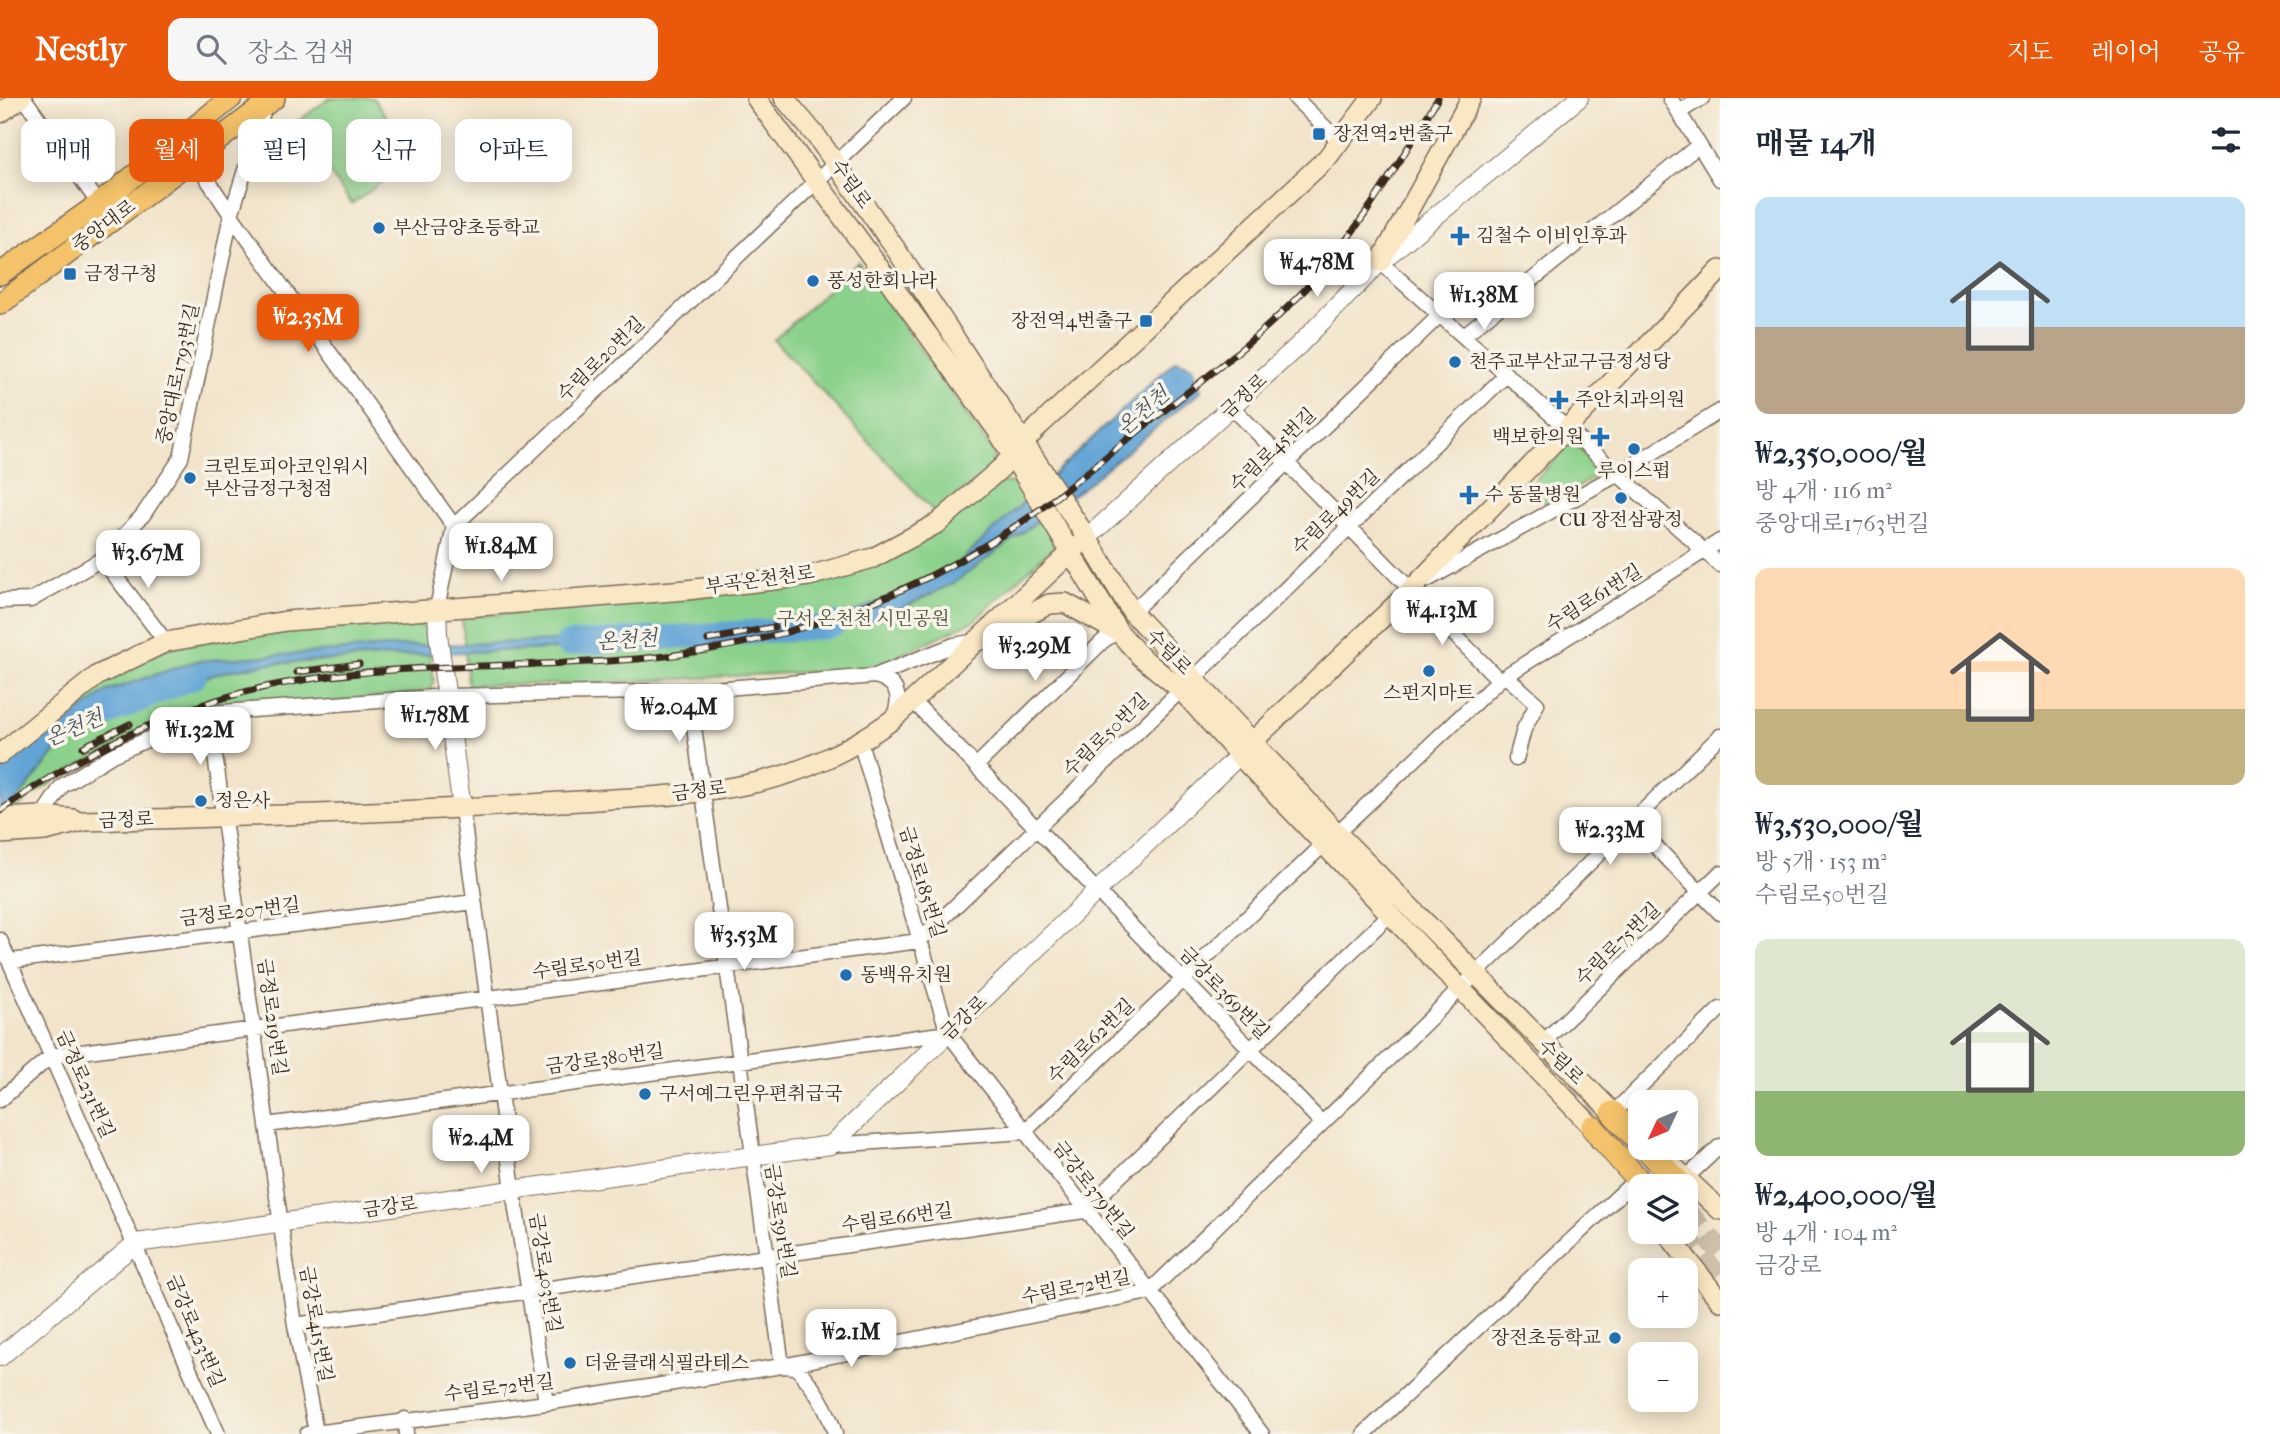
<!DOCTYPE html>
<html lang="ko">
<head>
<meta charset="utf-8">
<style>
  body { margin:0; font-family:"IM FELL French Canon","Noto Serif KR",serif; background:#f6f6f7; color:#1f2937; height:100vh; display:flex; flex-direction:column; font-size:26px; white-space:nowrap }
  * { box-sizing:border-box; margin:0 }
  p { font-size:23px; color:#747a83 }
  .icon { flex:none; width:38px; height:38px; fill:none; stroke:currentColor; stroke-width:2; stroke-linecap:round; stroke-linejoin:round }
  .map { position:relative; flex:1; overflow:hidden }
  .side { display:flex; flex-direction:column; background:#fff; width:560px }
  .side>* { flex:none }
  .guide { position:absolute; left:21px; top:21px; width:665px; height:63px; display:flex; gap:14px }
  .needle { width:46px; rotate:226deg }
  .tools { position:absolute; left:1628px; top:992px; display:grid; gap:14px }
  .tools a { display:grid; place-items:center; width:70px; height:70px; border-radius:14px; background:#fff; box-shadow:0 4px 18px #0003; font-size:35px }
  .price { position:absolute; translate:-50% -60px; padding:0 16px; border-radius:14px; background:#fff; color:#222; font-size:23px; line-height:46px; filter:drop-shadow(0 2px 4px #0008) }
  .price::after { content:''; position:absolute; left:50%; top:42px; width:21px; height:16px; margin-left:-10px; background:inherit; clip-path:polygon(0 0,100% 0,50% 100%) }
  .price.selected { background:#ea580c; color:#fff }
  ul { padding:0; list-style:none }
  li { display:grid; align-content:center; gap:14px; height:371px; padding:0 35px }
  li span { display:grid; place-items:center; height:217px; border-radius:14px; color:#555 }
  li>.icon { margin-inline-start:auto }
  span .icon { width:126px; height:126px; fill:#fffc; stroke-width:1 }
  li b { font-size:30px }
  h2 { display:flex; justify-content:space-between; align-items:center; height:84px; padding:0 35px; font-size:30px }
  .tag { padding:0 24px; border-radius:14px; background:#fff; box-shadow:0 4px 18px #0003; font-size:24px; line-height:63px }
  .tag.selected { background:#ea580c; color:#fff }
  header { display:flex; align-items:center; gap:42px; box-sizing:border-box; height:98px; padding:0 35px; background:#ea580c; color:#fff }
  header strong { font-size:33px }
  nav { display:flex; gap:38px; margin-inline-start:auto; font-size:24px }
  .search { width:490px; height:63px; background:#f6f6f7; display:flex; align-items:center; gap:18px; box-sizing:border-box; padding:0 24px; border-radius:14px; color:#747a83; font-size:26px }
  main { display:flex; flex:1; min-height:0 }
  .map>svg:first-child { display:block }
  .green { fill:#8bd18b; stroke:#637e54; stroke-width:2 }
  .water { fill:#62a4d6; stroke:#4e677a; stroke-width:2 }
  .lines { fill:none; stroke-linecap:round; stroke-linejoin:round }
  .river { stroke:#62a4d6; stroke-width:24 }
  .trunk-tunnel { stroke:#cdbfa8; stroke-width:23; stroke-dasharray:23 11; stroke-linecap:butt }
  .minor-casing { stroke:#7b6b5a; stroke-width:17 }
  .tertiary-casing { stroke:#7b6b5a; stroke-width:20 }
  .secondary-casing { stroke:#7b6b5a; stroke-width:22 }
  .primary-casing { stroke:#7b6b5a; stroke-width:24 }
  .trunk-casing { stroke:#7b6b5a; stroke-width:25 }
  .minor { stroke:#fff; stroke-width:14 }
  .tertiary { stroke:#fff; stroke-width:18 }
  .secondary { stroke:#fae7c3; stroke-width:19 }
  .primary { stroke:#f3c26a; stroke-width:21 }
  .trunk { stroke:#f3c26a; stroke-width:23 }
  .rail-casing { stroke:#3b2a1e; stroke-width:7 }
  .rail { stroke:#f7f3e8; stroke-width:4.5; stroke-dasharray:13; stroke-linecap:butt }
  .poi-dot { fill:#1f6fb2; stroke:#f7f3e8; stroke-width:2.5 }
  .labels { text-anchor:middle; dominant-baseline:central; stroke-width:7; stroke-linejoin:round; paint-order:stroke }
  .poi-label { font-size:19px; fill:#3b2a1e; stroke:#f7f3e8; text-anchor:start }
  .street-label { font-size:19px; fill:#3b2a1e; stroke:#f7f3e8 }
  .park-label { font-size:19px; fill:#4f5439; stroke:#f7f3e8 }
  .water-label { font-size:21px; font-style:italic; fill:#49555e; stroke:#f7f3e8 }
</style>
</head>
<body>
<header>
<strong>Nestly</strong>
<div class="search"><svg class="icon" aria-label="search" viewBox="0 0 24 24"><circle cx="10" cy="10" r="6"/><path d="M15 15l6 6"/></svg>장소 검색</div>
<nav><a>지도</a><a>레이어</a><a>공유</a></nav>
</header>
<main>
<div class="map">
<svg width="1720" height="1336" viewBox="0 0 1720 1336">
  <rect width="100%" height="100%" fill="#f7f3e8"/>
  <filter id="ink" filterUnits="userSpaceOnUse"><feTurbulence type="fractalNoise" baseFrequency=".0143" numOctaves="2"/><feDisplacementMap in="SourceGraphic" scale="14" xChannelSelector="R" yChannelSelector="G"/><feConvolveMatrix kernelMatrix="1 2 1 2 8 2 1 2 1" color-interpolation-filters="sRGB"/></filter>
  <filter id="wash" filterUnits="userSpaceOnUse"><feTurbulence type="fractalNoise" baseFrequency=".00686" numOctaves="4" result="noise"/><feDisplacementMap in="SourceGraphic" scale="28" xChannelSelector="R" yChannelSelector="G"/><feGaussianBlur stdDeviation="1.57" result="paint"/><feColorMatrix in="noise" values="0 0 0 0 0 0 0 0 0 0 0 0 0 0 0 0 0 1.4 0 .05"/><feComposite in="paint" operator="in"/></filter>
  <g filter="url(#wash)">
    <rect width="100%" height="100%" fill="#f2e4ca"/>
    <path class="green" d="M330,0h43l43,59 -64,47 -58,-80z
      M858,164l136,191 -3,16 -56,44 -161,-173z
      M1571,343l34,30 -57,34 -18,-19z
      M1002,384l17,1 34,52 1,11 -79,74 -104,49 -293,15 -110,1 -6,-68 127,-9 233,-28 119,-53z
      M374,527h46l6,5 8,51 -4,11 -245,26 -93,40 -60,37 -32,29v-63l107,-84 56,-28 90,-15z"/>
    <path class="water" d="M1176,262l17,6 8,25 -120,98 -127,94 -72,35 -93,23 -322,11 -201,12 -39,7 -91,27 -71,42 -57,71 -8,-1v-44l24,-20 53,-32 30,-23 89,-30 206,-15 151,-5 154,2 117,-17 128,-57z"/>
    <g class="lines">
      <path class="river" d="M567,546l260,-17 7,-3
        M86,625l108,-46"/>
    </g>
  </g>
  <g filter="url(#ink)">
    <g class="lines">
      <path class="trunk-tunnel" d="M1543,956l121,132
        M1685,1113l35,40
        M1681,1134l39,48"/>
      <defs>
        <path id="minor" d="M24,0l75,106
          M1295,0l45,44
          M1670,0l50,81
          M1679,14l23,-14
          M194,61l37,56 223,311
          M1380,164l340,303
          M1463,238l236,-191
          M1232,309l267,273
          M102,461l64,83
          M1427,482l193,-107 100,-62
          M0,503l31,-1 71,-41 41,-44 38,-57 50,-243 34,-109
          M437,510l17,-82 450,-428
          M1132,514l308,-297
          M875,578c22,6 27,19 19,40
          M1506,578l31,28 -13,25 -8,30
          M1194,580l312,-303
          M689,593l93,675 14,1c17,19 32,42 39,67
          M914,604l408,421
          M209,615l86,612 21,107
          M860,644l88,291 314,401
          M977,667l126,-124 15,-10
          M462,711l51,381 33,213
          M34,721l8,-3 20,-30 50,-31 97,-42 239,-17 241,-5 186,-15 79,-31 23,-4
          M1632,724l88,91
          M1337,735l162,-153 221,-139
          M0,842l218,494
          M11,863l463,-59
          M1542,945l178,-170
          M0,1002l51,-44 868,-115 262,-251
          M1613,1015l107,-104
          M267,1027l681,-92
          M831,1047l193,-13 299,-287
          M1686,1080l34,-32
          M295,1227l789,-114 305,-296
          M405,1321l1,15
          M307,1336l239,-31 236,-37 367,-74 571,-556
          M1364,1336l265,-248 13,-1"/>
        <path id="tertiary" d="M1087,440l212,-193 81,-83 199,-164
          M437,510l1,26 24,175
          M0,1259l136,-114 695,-98 418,-399"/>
        <path id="secondary" d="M756,0l241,332 121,201 22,25 41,34 58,65 354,373 7,12
          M784,0l33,39 80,114 190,287 45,74 205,221 285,289
          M0,15l21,-15
          M1380,164l91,-164
          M981,542l25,-6 19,-17 24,-13 16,-1 47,26
          M1251,645l160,-153 309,-320
          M0,656l98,-79 68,-33 120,-21 400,-31 123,-14 64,-18 65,-35 63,-55 38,-42 288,-268 45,-60
          M0,720l42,-2 31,3
          M0,736l45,-3 39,-10c159,-5 317,-8 476,-19 64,-4 131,-5 194,-19 49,-10 98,-34 138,-63l189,-177
          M1675,1070l45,42
          M1666,1134l54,69"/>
        <path id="primary" d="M0,176l99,-70 132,-106
          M0,206l274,-206"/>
        <path id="trunk" d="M1613,1015l27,29
          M1593,1030l50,58
          M1646,1050l36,38"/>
      </defs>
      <use href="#minor" class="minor-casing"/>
      <use href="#tertiary" class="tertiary-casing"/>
      <use href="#secondary" class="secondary-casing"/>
      <use href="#primary" class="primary-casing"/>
      <use href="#trunk" class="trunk-casing"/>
      <use href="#minor" class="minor"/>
      <use href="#tertiary" class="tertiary"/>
      <use href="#secondary" class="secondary"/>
      <use href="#primary" class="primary"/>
      <use href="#trunk" class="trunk"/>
      <defs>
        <path id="rail" d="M708,542l66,-13
          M297,574l62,-8
          M83,649l47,-23
          M0,713c79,-57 171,-103 266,-124 122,-26 248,-18 371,-28 141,-12 268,-58 385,-137 37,-25 71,-55 106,-83 55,-44 113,-86 163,-135 60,-59 104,-135 147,-206"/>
      </defs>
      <use href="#rail" class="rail-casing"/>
      <use href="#rail" class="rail"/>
    </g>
  </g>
  <g class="poi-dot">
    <rect x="1312" y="29" width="14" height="14" rx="3.5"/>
    <circle cx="379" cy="130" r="7"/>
    <path d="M1456.5 127.5h7v7h7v7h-7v7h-7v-7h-7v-7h7z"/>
    <rect x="63" y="169" width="14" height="14" rx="3.5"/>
    <circle cx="813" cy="183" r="7"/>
    <rect x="1139" y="216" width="14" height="14" rx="3.5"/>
    <circle cx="1455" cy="264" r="7"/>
    <path d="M1555.5 291.5h7v7h7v7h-7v7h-7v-7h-7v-7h7z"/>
    <path d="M1596.5 328.5h7v7h7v7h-7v7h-7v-7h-7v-7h7z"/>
    <circle cx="1634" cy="351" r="7"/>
    <circle cx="190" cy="380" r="7"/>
    <path d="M1465.5 386.5h7v7h7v7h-7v7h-7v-7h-7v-7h7z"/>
    <circle cx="1621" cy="400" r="7"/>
    <circle cx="1429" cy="573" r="7"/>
    <circle cx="201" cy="703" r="7"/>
    <circle cx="846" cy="877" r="7"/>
    <circle cx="645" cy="996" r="7"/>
    <circle cx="1615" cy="1240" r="7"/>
    <circle cx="570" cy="1265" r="7"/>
  </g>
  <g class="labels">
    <g class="poi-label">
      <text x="1333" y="36">장전역2번출구</text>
      <text x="393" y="130">부산금양초등학교</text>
      <text x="1476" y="138">김철수 이비인후과</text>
      <text x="84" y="176">금정구청</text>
      <text x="827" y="183">풍성한회나라</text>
      <text x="1132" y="223" text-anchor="end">장전역4번출구</text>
      <text x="1469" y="264">천주교부산교구금정성당</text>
      <text x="1575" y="302">주안치과의원</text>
      <text x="1584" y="339" text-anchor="end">백보한의원</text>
      <text x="204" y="369">크린토피아코인워시<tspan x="204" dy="22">부산금정구청점</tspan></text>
      <text x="1634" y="373" text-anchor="middle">루이스펍</text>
      <text x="1485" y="397">수 동물병원</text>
      <text x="1621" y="422" text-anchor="middle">CU 장전삼광정</text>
      <text x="1429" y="595" text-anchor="middle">스펀지마트</text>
      <text x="215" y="703">정은사</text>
      <text x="860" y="877">동백유치원</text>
      <text x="659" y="996">구서예그린우편취급국</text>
      <text x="1601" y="1240" text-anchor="end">장전초등학교</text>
      <text x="584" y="1265">더윤클래식필라테스</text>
    </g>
    <g class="street-label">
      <text transform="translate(851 86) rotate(55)">수림로</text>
      <text transform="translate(104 128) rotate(-37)">중앙대로</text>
      <text transform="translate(601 261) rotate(-44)">수림로20번길</text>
      <text transform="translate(178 276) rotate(-78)">중앙대로1793번길</text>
      <text transform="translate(1244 298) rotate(-43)">금정로</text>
      <text transform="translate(1273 352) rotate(-44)">수림로45번길</text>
      <text transform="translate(1336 414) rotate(-44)">수림로49번길</text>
      <text transform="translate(760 482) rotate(-8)">부곡온천천로</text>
      <text transform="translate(1594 500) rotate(-32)">수림로61번길</text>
      <text transform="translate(1169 554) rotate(46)">수림로</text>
      <text transform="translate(1106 637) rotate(-44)">수림로50번길</text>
      <text transform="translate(699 693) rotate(-7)">금정로</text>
      <text transform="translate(126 722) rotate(-2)">금정로</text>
      <text transform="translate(922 784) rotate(73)">금정로185번길</text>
      <text transform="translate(240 814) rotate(-7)">금정로207번길</text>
      <text transform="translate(1618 846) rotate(-44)">수림로75번길</text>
      <text transform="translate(587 867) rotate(-8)">수림로50번길</text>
      <text transform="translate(1224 895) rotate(46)">금강로369번길</text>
      <text transform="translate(272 919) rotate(82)">금정로219번길</text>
      <text transform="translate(964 920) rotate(-44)">금강로</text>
      <text transform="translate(1091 943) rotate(-44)">수림로62번길</text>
      <text transform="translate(605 961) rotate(-8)">금강로380번길</text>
      <text transform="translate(1561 964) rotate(45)">수림로</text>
      <text transform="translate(85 986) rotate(66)">금정로231번길</text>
      <text transform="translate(1093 1092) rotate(52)">금강로379번길</text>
      <text transform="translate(390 1109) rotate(-8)">금강로</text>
      <text transform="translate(897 1120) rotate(-8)">수림로66번길</text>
      <text transform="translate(780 1123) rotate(81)">금강로391번길</text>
      <text transform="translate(545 1175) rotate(81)">금강로403번길</text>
      <text transform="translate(1076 1189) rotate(-11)">수림로72번길</text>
      <text transform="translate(316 1226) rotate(80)">금강로415번길</text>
      <text transform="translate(195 1233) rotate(67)">금강로423번길</text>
      <text transform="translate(499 1290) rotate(-7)">수림로72번길</text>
    </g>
    <g class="park-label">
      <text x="863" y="521">구서 온천천 시민공원</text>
    </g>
    <g class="water-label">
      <text transform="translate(1143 313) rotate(-41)">온천천</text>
      <text transform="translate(627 542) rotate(-4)">온천천</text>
      <text transform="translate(74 630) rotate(-23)">온천천</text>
    </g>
  </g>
</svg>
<div class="tools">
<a><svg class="needle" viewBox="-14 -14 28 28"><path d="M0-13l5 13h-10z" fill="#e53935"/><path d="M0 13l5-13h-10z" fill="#747a83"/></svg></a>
<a><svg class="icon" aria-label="layers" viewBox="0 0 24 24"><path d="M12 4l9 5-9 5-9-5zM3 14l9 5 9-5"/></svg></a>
<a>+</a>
<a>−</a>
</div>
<b class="price" style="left:1317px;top:201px">₩4.78M</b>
<b class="price" style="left:1484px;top:234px">₩1.38M</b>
<b class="price selected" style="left:308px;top:256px">₩2.35M</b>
<b class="price" style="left:501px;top:485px">₩1.84M</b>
<b class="price" style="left:148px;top:492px">₩3.67M</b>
<b class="price" style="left:1442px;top:549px">₩4.13M</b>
<b class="price" style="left:1035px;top:585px">₩3.29M</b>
<b class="price" style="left:679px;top:646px">₩2.04M</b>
<b class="price" style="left:435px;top:654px">₩1.78M</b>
<b class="price" style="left:200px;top:669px">₩1.32M</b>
<b class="price" style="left:1610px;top:769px">₩2.33M</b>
<b class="price" style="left:744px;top:874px">₩3.53M</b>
<b class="price" style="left:481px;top:1077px">₩2.4M</b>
<b class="price" style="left:851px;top:1271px">₩2.1M</b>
<div class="guide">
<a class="tag">매매</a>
<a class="tag selected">월세</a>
<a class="tag">필터</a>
<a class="tag">신규</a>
<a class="tag">아파트</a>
</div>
</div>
<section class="side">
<h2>매물 14개<svg class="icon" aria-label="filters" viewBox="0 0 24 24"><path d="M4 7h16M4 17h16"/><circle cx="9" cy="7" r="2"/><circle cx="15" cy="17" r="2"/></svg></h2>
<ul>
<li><span style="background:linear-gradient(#bfe0f5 60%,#b9a48a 0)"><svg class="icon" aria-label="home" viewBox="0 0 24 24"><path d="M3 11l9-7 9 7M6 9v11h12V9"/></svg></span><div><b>₩2,350,000/월</b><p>방 4개 · 116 m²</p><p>중앙대로1763번길</p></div></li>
<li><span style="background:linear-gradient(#ffd9b3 65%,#c2b280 0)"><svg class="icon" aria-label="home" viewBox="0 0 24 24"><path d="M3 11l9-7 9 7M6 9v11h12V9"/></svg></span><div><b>₩3,530,000/월</b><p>방 5개 · 153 m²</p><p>수림로50번길</p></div></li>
<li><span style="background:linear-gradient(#dfe7d0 70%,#8fb573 0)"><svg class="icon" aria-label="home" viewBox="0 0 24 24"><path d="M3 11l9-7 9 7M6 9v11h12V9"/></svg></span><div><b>₩2,400,000/월</b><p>방 4개 · 104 m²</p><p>금강로</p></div></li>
</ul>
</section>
</main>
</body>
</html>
